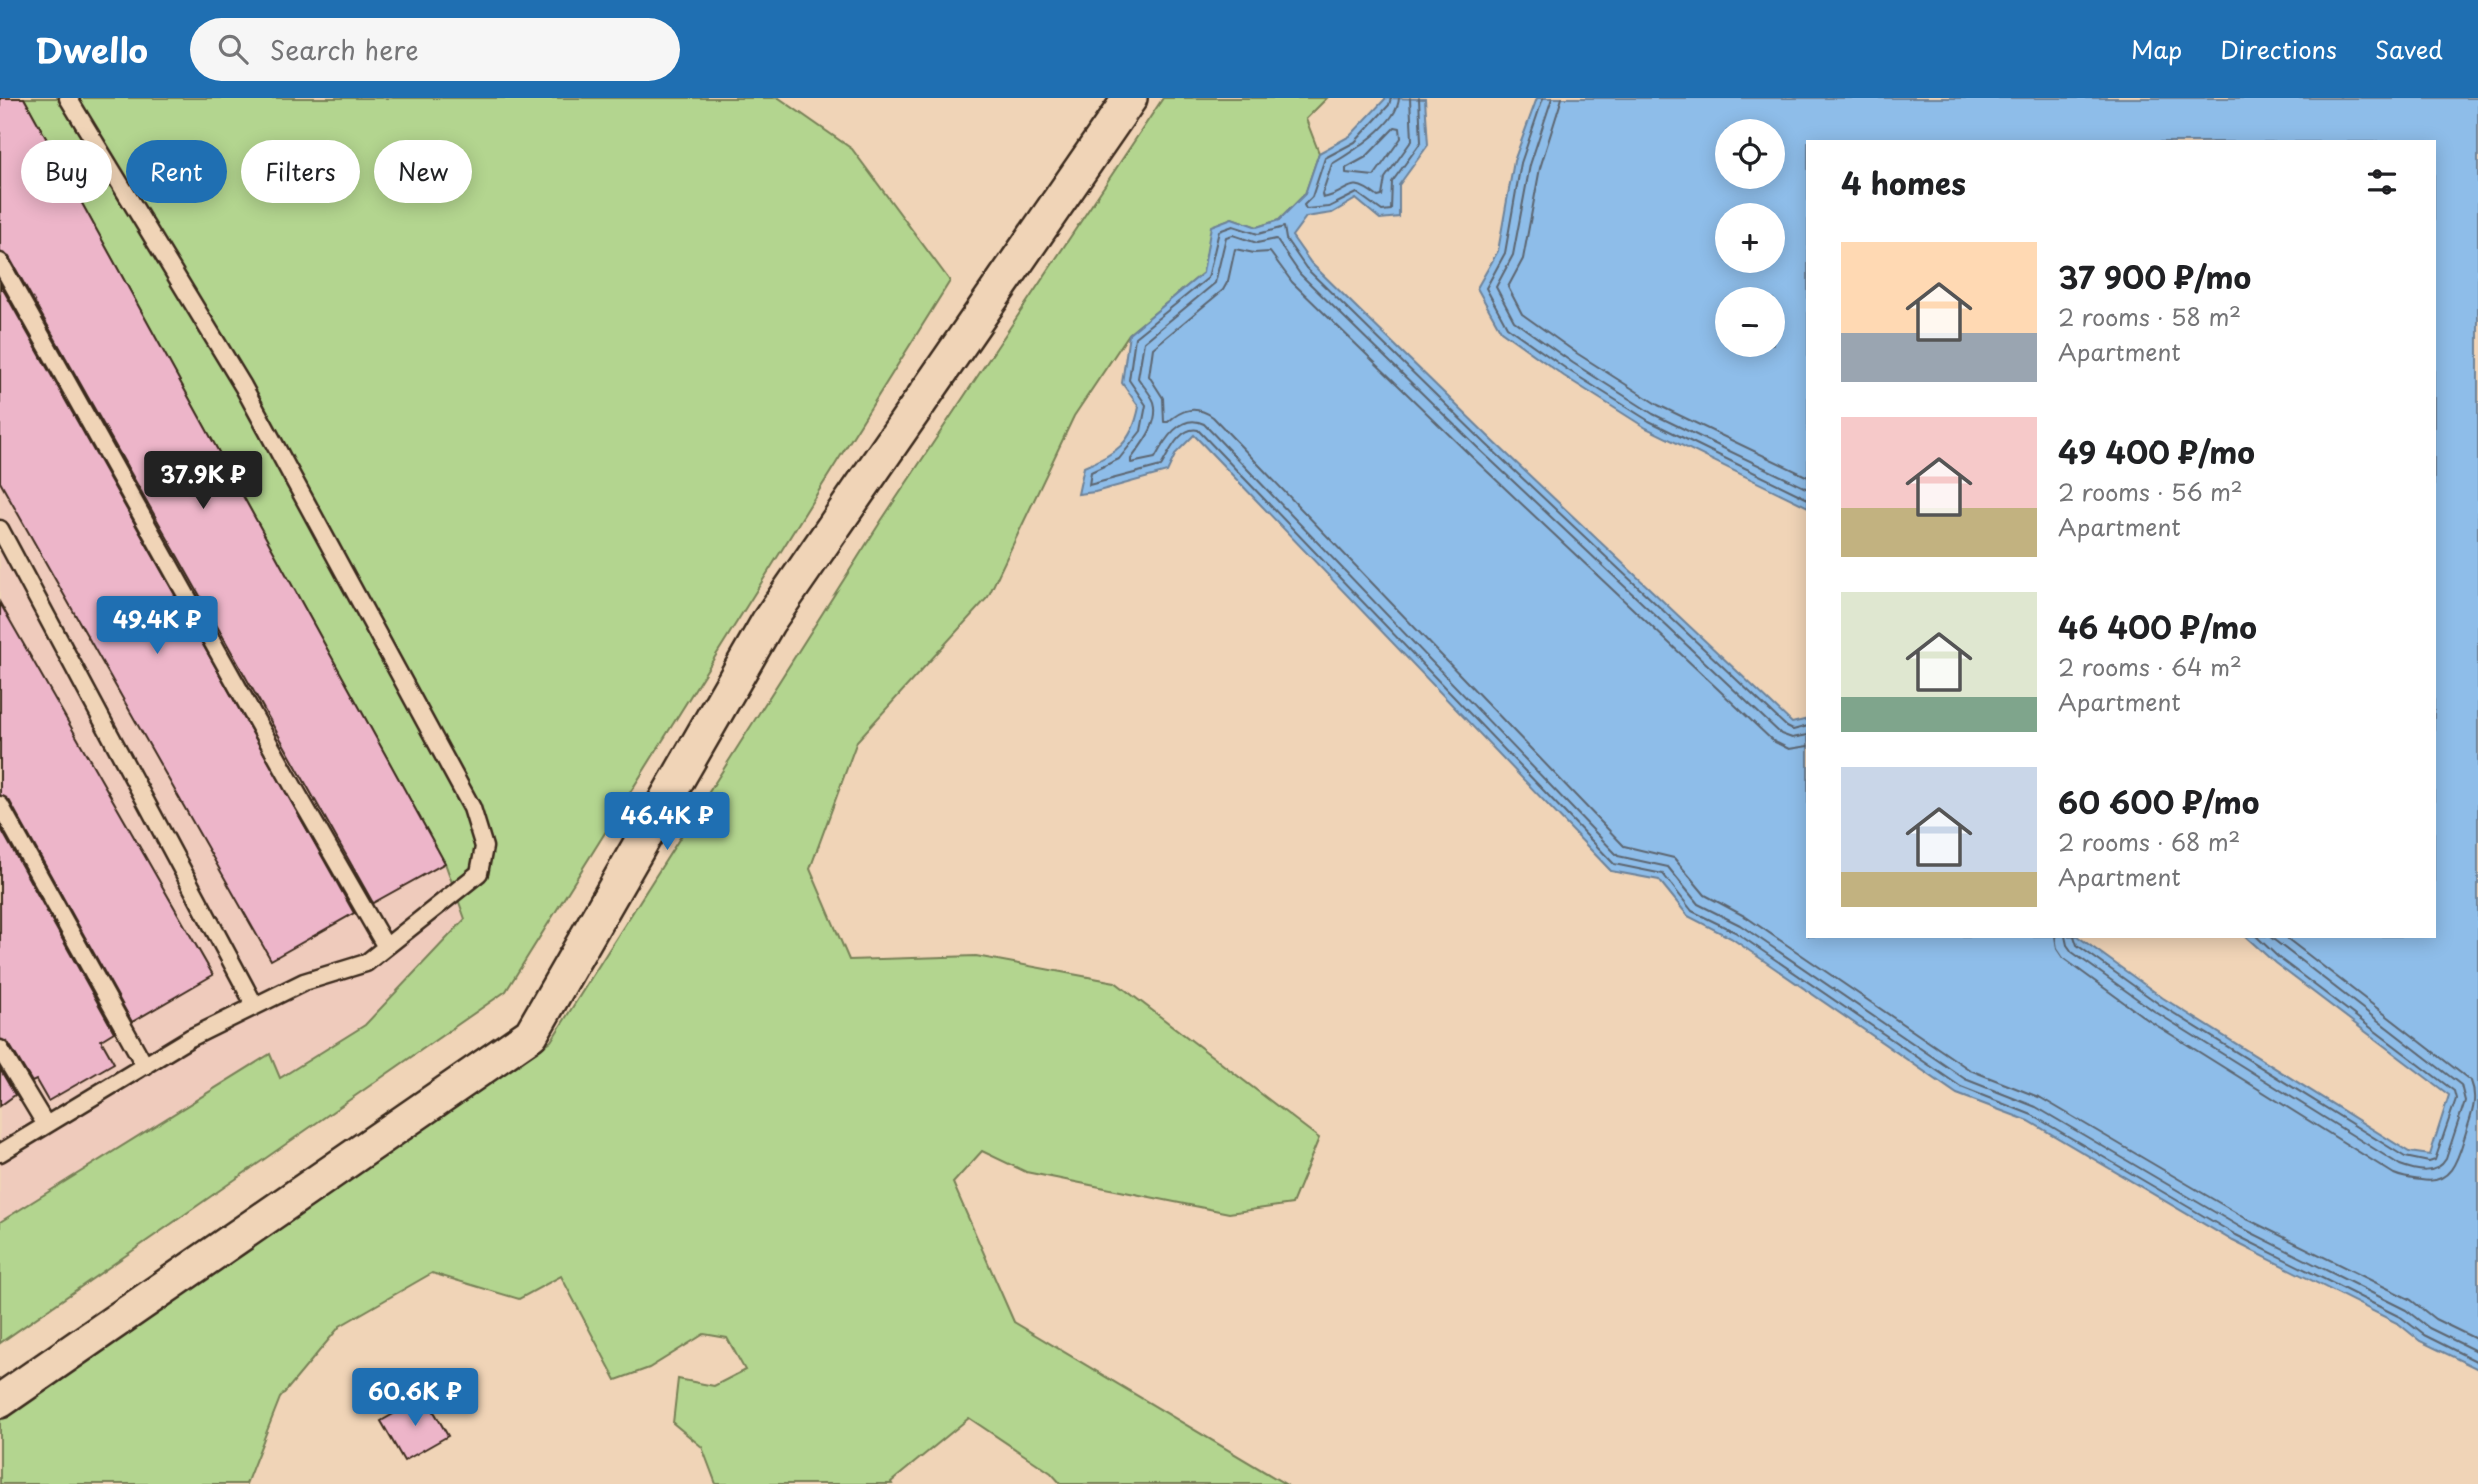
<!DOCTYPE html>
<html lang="en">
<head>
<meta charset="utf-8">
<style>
  body { margin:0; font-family:"Playpen Sans",sans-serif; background:#f6f6f6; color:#202124; height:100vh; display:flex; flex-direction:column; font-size:26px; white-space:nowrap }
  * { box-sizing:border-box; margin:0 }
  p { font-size:23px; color:#757577 }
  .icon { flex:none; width:38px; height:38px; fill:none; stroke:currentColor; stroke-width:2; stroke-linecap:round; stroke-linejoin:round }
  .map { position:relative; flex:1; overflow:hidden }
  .sheet { position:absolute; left:1806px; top:42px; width:630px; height:798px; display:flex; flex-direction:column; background:#fff; border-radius:0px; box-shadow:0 4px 18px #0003 }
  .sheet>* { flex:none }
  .guide { position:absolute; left:21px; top:42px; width:665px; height:63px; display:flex; gap:14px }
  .buttons { position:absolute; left:1715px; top:21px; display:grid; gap:14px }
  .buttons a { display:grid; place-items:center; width:70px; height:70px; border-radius:50%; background:#fff; box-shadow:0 4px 18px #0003; font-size:35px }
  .price { position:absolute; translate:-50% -60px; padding:0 16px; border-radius:7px; background:#1f6fb2; color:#fff; font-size:23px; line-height:46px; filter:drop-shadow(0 2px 4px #0008) }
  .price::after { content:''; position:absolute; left:50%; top:42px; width:21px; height:16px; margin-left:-10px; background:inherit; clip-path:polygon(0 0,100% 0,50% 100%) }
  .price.on { background:#222; color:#fff }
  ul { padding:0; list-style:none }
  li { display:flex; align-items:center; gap:21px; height:175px; padding:0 35px }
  li span { display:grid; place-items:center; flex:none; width:196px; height:140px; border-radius:0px; color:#555 }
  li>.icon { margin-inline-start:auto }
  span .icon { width:84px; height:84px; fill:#fffc; stroke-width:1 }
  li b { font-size:30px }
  h2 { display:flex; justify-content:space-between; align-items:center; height:84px; padding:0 35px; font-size:30px }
  .pill { padding:0 24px; border-radius:32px; background:#fff; box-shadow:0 4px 18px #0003; font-size:24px; line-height:63px }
  .pill.on { background:#1f6fb2; color:#fff }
  header { display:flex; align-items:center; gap:42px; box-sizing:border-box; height:98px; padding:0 35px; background:#1f6fb2; color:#fff }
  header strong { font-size:33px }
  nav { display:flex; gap:38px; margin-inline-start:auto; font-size:24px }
  .search { width:490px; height:63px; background:#f6f6f6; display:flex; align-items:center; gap:18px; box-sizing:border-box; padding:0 24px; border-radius:38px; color:#757577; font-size:26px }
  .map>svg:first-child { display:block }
  .built { fill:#efcbbc }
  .green { fill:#b3d58f; stroke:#778056; stroke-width:2 }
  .water { fill:#8ebde9; stroke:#6d8298; stroke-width:2; fill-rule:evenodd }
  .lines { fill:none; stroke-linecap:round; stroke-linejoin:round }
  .shore { stroke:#5c656f; stroke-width:2 }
  .building { fill:#edb5c9; stroke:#3b2a1e; stroke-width:2 }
  .lane-casing { stroke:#3b2a1e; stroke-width:21 }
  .street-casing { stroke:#3b2a1e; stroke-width:38 }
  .lane { stroke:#f0d4b7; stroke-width:16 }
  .street { stroke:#f0d4b7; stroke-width:33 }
</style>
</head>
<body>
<header>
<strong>Dwello</strong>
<div class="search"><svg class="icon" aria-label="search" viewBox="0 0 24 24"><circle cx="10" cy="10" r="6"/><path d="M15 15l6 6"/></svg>Search here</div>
<nav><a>Map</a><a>Directions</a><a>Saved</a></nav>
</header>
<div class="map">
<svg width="2478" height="1386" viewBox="0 0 2478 1386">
  <rect width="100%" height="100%" fill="#f0d4b7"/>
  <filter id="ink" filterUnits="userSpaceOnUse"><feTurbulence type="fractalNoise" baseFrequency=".0143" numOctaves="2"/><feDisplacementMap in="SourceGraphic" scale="14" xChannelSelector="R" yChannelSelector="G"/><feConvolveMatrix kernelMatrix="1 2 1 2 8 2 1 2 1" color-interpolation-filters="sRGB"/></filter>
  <g filter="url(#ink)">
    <path class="built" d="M0,0h24l421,765 20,56 -100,106 -86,53 -9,-24 -270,168z"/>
    <path class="green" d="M24,0h755l73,51 98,132 -444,710 -506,352v-121l270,-168 10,24 85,-53 100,-106 -20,-56z
      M1163,0h164l-21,21 13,34 -14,41 -26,26 -22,7 -25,-9 -20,8 -9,47 -74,61 -55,82 -86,181 -131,144 -47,128 39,91 127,-4 139,26 204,156 -27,66 -63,9 -203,-41 -44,-21 -29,32 61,139 271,162h-224l-10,-11 -82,-55 -78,64 1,2h-176l-14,-37 -29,-24 5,-44 36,7 31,-16 -18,-32 -23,-4 -55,34 -33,12 -55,-104 -42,23 -87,-26 -92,53 -60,72 -34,86h-246v-67l551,-376 330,-520z"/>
    <path class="water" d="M1386,0l39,1 3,46 -29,40v32l-19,2 -24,-20 -24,14 -26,4 -14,19 19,27 180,176 301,284 16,-4v217h269l86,62 246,154 21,3 19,-60 -174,-132 -30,-27h189v-794h-626v365l-162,-79 -82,-52 -63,-45 -24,-43 21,-37 16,-90 23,-63h941v1271l-58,-28 -21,-17 -166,-83 -204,-120 -72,-27 -226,-156 -43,-22 -29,-36 -48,-9 -417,-436 -18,18 -9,19 -72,20 -17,2 6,-27c32,-13 48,-24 55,-60l-17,-24 7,-49 74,-61 8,-47 21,-8 25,9 22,-7 26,-26 14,-41 31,-17zM1727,33h46v46h-46zM1727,117h46v46h-46zM1727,201h46v46h-46z"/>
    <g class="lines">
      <path class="shore" d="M1391,0l-2,7 -34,37 -30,16 -13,39 -8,8 2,4 23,-2 28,-14 25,18 9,-1 1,-28 29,-40 -2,-44
        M1399,0c-1,26 -47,54 -67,66l-10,30 1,4c28,-5 25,-25 55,-1l4,-1 3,-18 27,-38 -2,-42
        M1543,0l-22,65 -16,90 -19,35 21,39 61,43 81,51 159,78
        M1552,0l-22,67 -17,90 -17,32 18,34 59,42 80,51 155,75
        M1562,0l-22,70 -17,91 -15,28 14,27 56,40 80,51 150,72
        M1395,29l5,1 1,10 -27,38 -28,-3v-5l20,-11z
        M1808,628l-15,4 -6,-3 -301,-283 -180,-176 -20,-29 -2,-12 -26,7 -25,-8 -14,5 -11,47 -73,59 -6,43 17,25 -5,26 -22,28 -28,13 -2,13 72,-19c8,-13 19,-40 37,-36l416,434 49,10 29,37 43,21 226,155 71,28 204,120 166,83 22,17 54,27
        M1808,637l-16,3 -11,-4 -301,-284 -180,-176 -24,-35 -19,4 -24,-8 -7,2 -11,46 -71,59 -6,36c5,8 13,16 16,24 6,21 -12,42 -23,57v4l24,-5c9,-17 26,-46 49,-34l414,432 50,11 30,37 42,21 225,154 71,28 204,120 166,83 23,18 49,24
        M1808,648l-19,3 -16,-8 -300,-283 -181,-176 -22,-30 -16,1 -19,-4 -7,32 -5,9 -70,58 -4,28 14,22 1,24h4c14,-13 28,-17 45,-5l411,429 50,12 31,37 41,22 224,153 71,28 204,120 166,82 24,19 43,21
        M2055,838l2,13 6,9 85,62 246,154c9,4 18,5 27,6 33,6 38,-26 46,-51 5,-16 11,-31 4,-48l-187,-145
        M2065,838l2,9 5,7 82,59 246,154c16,6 36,11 46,-6l19,-58 -4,-16 -192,-149
        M2074,838l3,9 82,59 246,153 24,5 6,-2 21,-61 -2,-8 -175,-133 -23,-22"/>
    </g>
    <path class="building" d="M0,0h24l421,765 -72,40 -364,-646 -9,-5z
      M0,186l354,629 -83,47 -271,-478z
      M0,505l213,372 -81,47 -123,-222 -9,-5z
      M0,729l114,205 -13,8 13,23 -66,38 -12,-21 -4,2 -23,-38 -9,-5z
      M0,971l15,26 -15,11z
      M425,1298l23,40 -44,25 -23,-40z"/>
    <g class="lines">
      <defs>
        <path id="lane" d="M0,164l293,524 93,161
          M0,431l255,477
          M0,707l145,261
          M0,951l46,76
          M0,1055l190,-115 114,-56 62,-19 113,-90 5,-26 -12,-39 -229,-422 -175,-288"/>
        <path id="street" d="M0,1303l531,-367 237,-412 362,-524"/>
      </defs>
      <use href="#lane" class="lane-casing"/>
      <use href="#street" class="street-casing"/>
      <use href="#lane" class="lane"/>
      <use href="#street" class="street"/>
    </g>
  </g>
</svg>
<div class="buttons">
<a><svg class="icon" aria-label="locate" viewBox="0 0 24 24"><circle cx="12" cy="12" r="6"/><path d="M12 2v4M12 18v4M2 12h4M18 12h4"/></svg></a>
<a>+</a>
<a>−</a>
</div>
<b class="price on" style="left:203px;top:413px">37.9K ₽</b>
<b class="price" style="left:157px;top:558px">49.4K ₽</b>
<b class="price" style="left:667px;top:754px">46.4K ₽</b>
<b class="price" style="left:415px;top:1330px">60.6K ₽</b>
<div class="guide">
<a class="pill">Buy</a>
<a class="pill on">Rent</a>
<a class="pill">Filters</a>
<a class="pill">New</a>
</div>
<section class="sheet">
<h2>4 homes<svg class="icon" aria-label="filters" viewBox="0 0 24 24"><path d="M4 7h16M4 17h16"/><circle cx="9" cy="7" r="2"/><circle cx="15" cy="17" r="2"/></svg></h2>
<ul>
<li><span style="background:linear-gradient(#ffd9b3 65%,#9aa5b1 0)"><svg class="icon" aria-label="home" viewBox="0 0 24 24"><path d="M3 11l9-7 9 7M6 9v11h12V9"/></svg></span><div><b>37 900 ₽/mo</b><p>2 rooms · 58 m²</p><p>Apartment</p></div></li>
<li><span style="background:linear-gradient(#f6c9c9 65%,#c2b280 0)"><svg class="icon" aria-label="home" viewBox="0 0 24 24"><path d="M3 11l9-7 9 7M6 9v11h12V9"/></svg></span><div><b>49 400 ₽/mo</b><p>2 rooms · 56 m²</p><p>Apartment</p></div></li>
<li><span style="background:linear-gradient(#dfe7d0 75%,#7fa58c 0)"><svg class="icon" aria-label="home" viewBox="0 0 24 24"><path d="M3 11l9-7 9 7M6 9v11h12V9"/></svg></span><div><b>46 400 ₽/mo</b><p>2 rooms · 64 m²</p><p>Apartment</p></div></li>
<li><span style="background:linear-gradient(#c9d6e8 75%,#c2b280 0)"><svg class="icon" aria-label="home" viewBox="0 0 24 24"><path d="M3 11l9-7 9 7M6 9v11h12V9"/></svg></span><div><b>60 600 ₽/mo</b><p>2 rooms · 68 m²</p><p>Apartment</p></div></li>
</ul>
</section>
</div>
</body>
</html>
